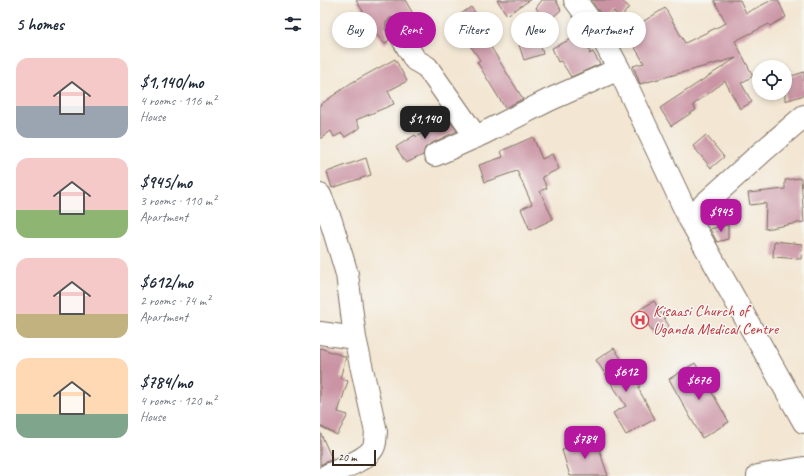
<!DOCTYPE html>
<html lang="en">
<head>
<meta charset="utf-8">
<style>
  body { margin:0; font-family:Caveat,sans-serif; background:#f2f2f3; color:#1f2937; height:100vh; display:flex; flex-direction:column; font-size:15px; white-space:nowrap }
  * { box-sizing:border-box; margin:0 }
  p { font-size:13px; color:#747a83 }
  .icon { flex:none; width:22px; height:22px; fill:none; stroke:currentColor; stroke-width:2; stroke-linecap:round; stroke-linejoin:round }
  .map { position:relative; flex:1; overflow:hidden }
  .drawer { display:flex; flex-direction:column; background:#fff; width:320px }
  .drawer>* { flex:none }
  .hud { position:absolute; left:12px; top:12px; width:380px; height:36px; display:flex; gap:8px }
  .buttons { position:absolute; left:432px; top:60px; display:grid; gap:8px }
  .buttons a { display:grid; place-items:center; width:40px; height:40px; border-radius:50%; background:#fff; box-shadow:0 2px 6px #0003; font-size:20px }
  .scale { position:absolute; left:12px; bottom:10px; width:44px; box-sizing:border-box; padding-left:4px; border:2px solid #3b2a1e; border-top:0; font-size:11px; line-height:14px; white-space:nowrap; color:#3b2a1e; -webkit-text-stroke:3px #f6f6f2; paint-order:stroke }
  .price { position:absolute; translate:-50% -34px; padding:0 9px; border-radius:8px; background:#b5179e; color:#fff; font-size:13px; line-height:26px; filter:drop-shadow(0 1px 2px #0008) }
  .price::after { content:''; position:absolute; left:50%; top:24px; width:12px; height:9px; margin-left:-6px; background:inherit; clip-path:polygon(0 0,100% 0,50% 100%) }
  .price.selected { background:#222; color:#fff }
  ul { padding:0; list-style:none }
  li { display:flex; align-items:center; gap:12px; height:100px; padding:0 16px }
  li span { display:grid; place-items:center; flex:none; width:112px; height:80px; border-radius:12px; color:#555 }
  li>.icon { margin-inline-start:auto }
  span .icon { width:48px; height:48px; fill:#fffc; stroke-width:1 }
  li b { font-size:17px }
  h2 { display:flex; justify-content:space-between; align-items:center; height:48px; padding:0 16px; font-size:17px }
  .pill { padding:0 14px; border-radius:18px; background:#fff; box-shadow:0 2px 6px #0003; font-size:14px; line-height:36px }
  .pill.selected { background:#b5179e; color:#fff }
  main { display:flex; flex:1; min-height:0 }
  .map>svg:first-child { display:block }
  .building { fill:#cb94a4 }
  .lines { fill:none; stroke-linecap:round; stroke-linejoin:round }
  .minor-casing { stroke:#7b6c5d; stroke-width:24 }
  .minor { stroke:#fff; stroke-width:22 }
  .labels { text-anchor:middle; dominant-baseline:central; stroke-width:3; stroke-linejoin:round; paint-order:stroke }
  .health-label { font-size:16px; fill:#be3a42; stroke:#f6f6f2; text-anchor:start }
</style>
</head>
<body>
<main>
<section class="drawer">
<h2>5 homes<svg class="icon" aria-label="filters" viewBox="0 0 24 24"><path d="M4 7h16M4 17h16"/><circle cx="9" cy="7" r="2"/><circle cx="15" cy="17" r="2"/></svg></h2>
<ul>
<li><span style="background:linear-gradient(#f6c9c9 60%,#9aa5b1 0)"><svg class="icon" aria-label="home" viewBox="0 0 24 24"><path d="M3 11l9-7 9 7M6 9v11h12V9"/></svg></span><div><b>$1,140/mo</b><p>4 rooms · 116 m²</p><p>House</p></div></li>
<li><span style="background:linear-gradient(#f6c9c9 65%,#8fb573 0)"><svg class="icon" aria-label="home" viewBox="0 0 24 24"><path d="M3 11l9-7 9 7M6 9v11h12V9"/></svg></span><div><b>$945/mo</b><p>3 rooms · 110 m²</p><p>Apartment</p></div></li>
<li><span style="background:linear-gradient(#f6c9c9 70%,#c2b280 0)"><svg class="icon" aria-label="home" viewBox="0 0 24 24"><path d="M3 11l9-7 9 7M6 9v11h12V9"/></svg></span><div><b>$612/mo</b><p>2 rooms · 74 m²</p><p>Apartment</p></div></li>
<li><span style="background:linear-gradient(#ffd9b3 70%,#7fa58c 0)"><svg class="icon" aria-label="home" viewBox="0 0 24 24"><path d="M3 11l9-7 9 7M6 9v11h12V9"/></svg></span><div><b>$784/mo</b><p>4 rooms · 120 m²</p><p>House</p></div></li>
</ul>
</section>
<div class="map">
<svg width="484" height="476" viewBox="0 0 484 476">
  <rect width="100%" height="100%" fill="#f6f6f2"/>
  <filter id="ink" filterUnits="userSpaceOnUse"><feTurbulence type="fractalNoise" baseFrequency=".025" numOctaves="2"/><feDisplacementMap in="SourceGraphic" scale="8" xChannelSelector="R" yChannelSelector="G"/><feConvolveMatrix kernelMatrix="1 2 1 2 8 2 1 2 1" color-interpolation-filters="sRGB"/></filter>
  <filter id="wash" filterUnits="userSpaceOnUse"><feTurbulence type="fractalNoise" baseFrequency=".012" numOctaves="4" result="noise"/><feDisplacementMap in="SourceGraphic" scale="16" xChannelSelector="R" yChannelSelector="G"/><feGaussianBlur stdDeviation="0.9" result="paint"/><feColorMatrix in="noise" values="0 0 0 0 0 0 0 0 0 0 0 0 0 0 0 0 0 1.4 0 .05"/><feComposite in="paint" operator="in"/></filter>
  <g filter="url(#wash)">
    <rect width="100%" height="100%" fill="#f3e6d2"/>
    <g id="blocks">
      <path class="building" d="M36,0h49l10,17 -8,5 -4,-4 -6,-1 -7,1 -4,5 -1,6 4,11 -4,4 -15,-17 2,-1z
        M177,0h33l-23,15z
        M222,0h14l5,10 -8,7 -3,-3 -7,4 -7,-10z
        M271,0h32l-1,1 7,6 -10,13 -5,-9 -8,9h-1z
        M394,0h26l6,13 26,-13h6l8,17 -16,9 -1,-2 -34,17 18,35 -12,7 11,19 -12,7 -15,-28 -32,24 3,5 -25,16 -11,-18 76,-50 -96,26 -7,-18 11,-3 -18,-31 39,-24 20,35 41,-20z
        M151,7l24,33 -6,4 34,55 -18,9 -28,-46 3,-2 -17,-25 5,-3 -10,-16z
        M262,34l8,18 -1,2 4,-2 7,12 -29,13 -10,-16 -3,1 -6,-14z
        M219,39l4,15 -19,6 -5,-15z
        M75,59l12,22 -19,10 6,13 -38,16 4,8 -15,9 -3,-4 -8,4 -3,-6 -11,8v-34l31,-22z
        M484,72v23l-19,6v-23z
        M126,116l11,15 -27,13 -5,4 -2,7 -17,8 -10,-16 19,-12 2,2z
        M386,135l18,22 -13,11 -18,-22z
        M213,137l9,22 10,-5 7,15 -17,8 5,11 -7,3 13,28 -23,11 -9,-21 11,-5 -15,-33 -32,11 -6,-17 24,-8 -2,-6z
        M46,158l5,17 -39,13 -5,-16z
        M481,178l3,44 -39,7 1,-26 -16,2 -2,-12 37,-4v-9z
        M408,225v14l-11,3 -7,-13z
        M454,241l28,3 -1,15 -28,-2z
        M334,301l15,25 -15,8 -15,-24z
        M0,348l26,9 -6,21 8,3 -10,31 10,3 -11,20 -17,-9z
        M294,348l26,39 -2,1 17,31 -29,16 -13,-22 13,-7 -30,-46z
        M375,363l34,59 -27,16 -33,-59z
        M0,432l12,27 -12,6z
        M276,440l12,36h-38l-8,-26z"/>
    </g>
  </g>
  <g filter="url(#ink)">
    <use href="#blocks" fill-opacity="0" stroke="#7b6c5d" stroke-width="1"/>
    <g class="lines">
      <defs>
        <path id="minor" d="M255,0l25,34 19,35 70,149 115,204
          M77,29l18,31 12,7 49,70
          M115,155l49,-22 65,-33 70,-31
          M0,195l11,26 16,53 8,64 21,94c-1,7 0,14 -5,19 -8,10 -33,19 -45,25
          M369,218l72,-65 43,-37
          M0,333l35,5
          M438,476l46,-8"/>
      </defs>
      <use href="#minor" class="minor-casing"/>
      <use href="#minor" class="minor"/>
    </g>
  </g>
  <defs>
    <symbol id="hospital-ring" viewBox="-11 -11 22 22"><circle r="9.5" fill="#f6f6f2" stroke="#e0444e" stroke-width="1.5"/><path d="M-5-5h3v3.5h4V-5h3V5h-3V1.5h-4V5h-3Z" fill="#e0444e"/></symbol>
  </defs>
  <g fill-rule="evenodd">
    <use href="#hospital-ring" x="310" y="310" width="20" height="20"/>
  </g>
  <g class="labels">
    <g class="health-label">
      <text x="333" y="311">Kisaasi Church of<tspan x="333" dy="18">Uganda Medical Centre</tspan></text>
    </g>
  </g>
</svg>
<div class="buttons">
<a><svg class="icon" aria-label="locate" viewBox="0 0 24 24"><circle cx="12" cy="12" r="6"/><path d="M12 2v4M12 18v4M2 12h4M18 12h4"/></svg></a>
</div>
<div class="scale">20 m</div>
<b class="price selected" style="left:105px;top:140px">$1,140</b>
<b class="price" style="left:401px;top:233px">$945</b>
<b class="price" style="left:306px;top:393px">$612</b>
<b class="price" style="left:379px;top:401px">$676</b>
<b class="price" style="left:265px;top:460px">$784</b>
<div class="hud">
<a class="pill">Buy</a>
<a class="pill selected">Rent</a>
<a class="pill">Filters</a>
<a class="pill">New</a>
<a class="pill">Apartment</a>
</div>
</div>
</main>
</body>
</html>
